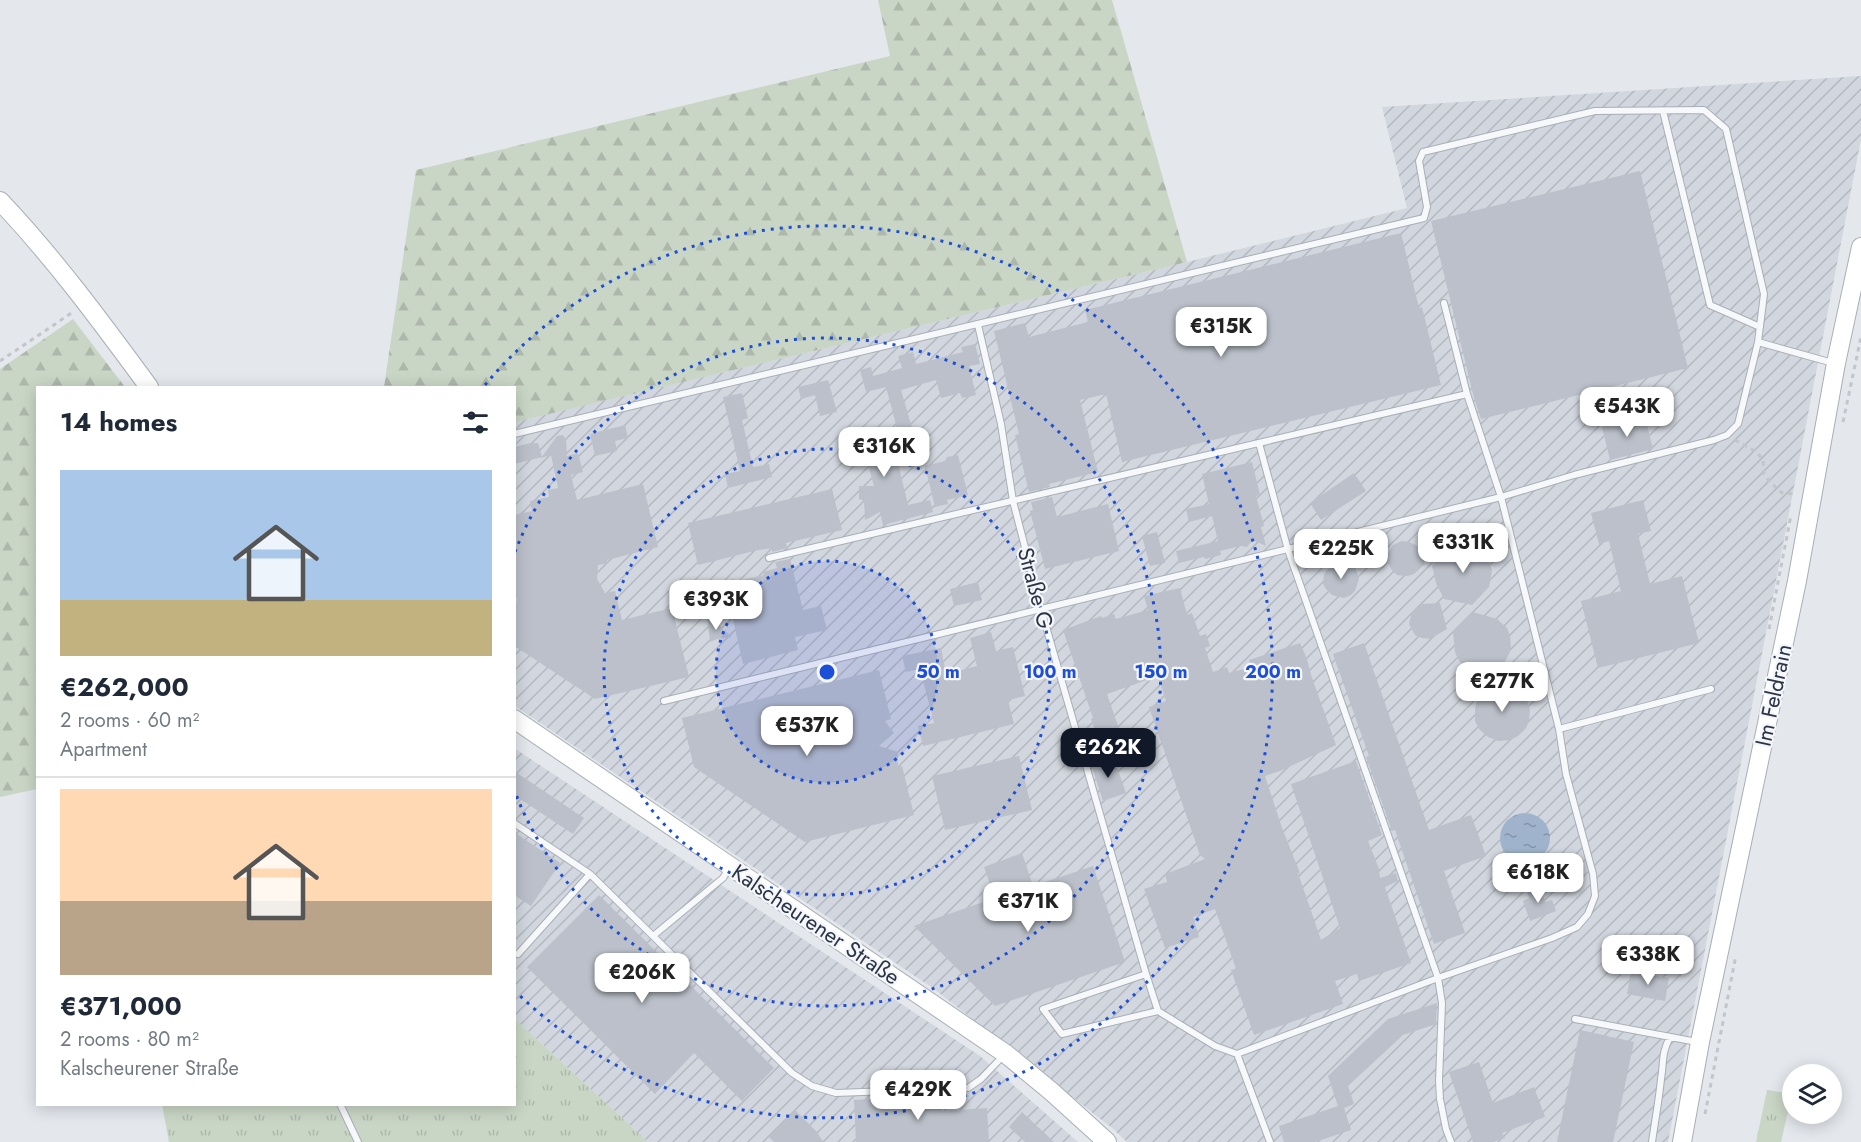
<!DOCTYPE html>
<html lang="en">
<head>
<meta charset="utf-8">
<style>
  body { margin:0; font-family:Jost,sans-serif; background:#f6f6f7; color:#1f2937; height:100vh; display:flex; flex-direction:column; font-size:22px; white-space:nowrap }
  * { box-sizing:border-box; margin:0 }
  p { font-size:20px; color:#747a83 }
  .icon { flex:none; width:33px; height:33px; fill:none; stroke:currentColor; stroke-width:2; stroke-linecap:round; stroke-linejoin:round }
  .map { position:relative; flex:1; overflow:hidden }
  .drawer { position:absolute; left:36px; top:386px; width:480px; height:720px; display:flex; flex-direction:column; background:#fff; border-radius:0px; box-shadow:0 3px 15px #0003 }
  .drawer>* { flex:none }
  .buttons { position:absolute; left:1782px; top:1064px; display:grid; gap:12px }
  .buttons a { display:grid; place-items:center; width:60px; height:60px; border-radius:50%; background:#fff; box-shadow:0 3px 15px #0003; font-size:30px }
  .price { position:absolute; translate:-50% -51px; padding:0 14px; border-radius:12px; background:#fff; color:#222; font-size:20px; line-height:39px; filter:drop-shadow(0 2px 3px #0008) }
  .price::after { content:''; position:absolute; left:50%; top:36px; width:18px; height:14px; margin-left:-9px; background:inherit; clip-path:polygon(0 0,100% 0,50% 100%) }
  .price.selected { background:#111827; color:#fff }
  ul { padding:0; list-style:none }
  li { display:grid; align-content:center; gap:12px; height:318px; padding:0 24px }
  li+li { border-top:2px solid #e0e1e3 }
  li span { display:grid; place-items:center; height:186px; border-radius:0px; color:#555 }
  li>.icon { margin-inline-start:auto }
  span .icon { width:108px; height:108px; fill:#fffc; stroke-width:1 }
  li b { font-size:26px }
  h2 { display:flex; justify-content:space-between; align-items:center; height:72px; padding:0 24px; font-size:26px }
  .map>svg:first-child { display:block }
  .industrial { fill:url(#industrial-furrows) }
  .grass { fill:url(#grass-tufts) }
  .forest { fill:url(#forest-firs) }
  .water { fill:url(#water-ripples) }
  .building { fill:#bbc0ca }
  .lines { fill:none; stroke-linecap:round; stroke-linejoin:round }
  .service-casing { stroke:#a9aeb7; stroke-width:8 }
  .secondary-casing { stroke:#a9aeb7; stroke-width:20 }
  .path { stroke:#c2c5cb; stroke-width:3; stroke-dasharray:4.5 4.5; stroke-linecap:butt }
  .service { stroke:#f7f8fa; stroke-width:6 }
  .secondary { stroke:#fff; stroke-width:18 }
  .ring { fill:none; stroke:#1d4ed8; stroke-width:3; stroke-dasharray:3 6 }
  .labels { text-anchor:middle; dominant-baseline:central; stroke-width:4.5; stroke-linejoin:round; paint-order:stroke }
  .street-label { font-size:22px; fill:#2b3445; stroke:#f4f6f9 }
  .centre { fill:#1d4ed8; stroke:#f4f6f9; stroke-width:3 }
  .ring-label { font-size:18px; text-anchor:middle; font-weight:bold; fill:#1d4ed8; stroke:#f4f6f9; stroke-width:4.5; stroke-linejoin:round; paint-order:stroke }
</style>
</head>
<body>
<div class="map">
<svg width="1861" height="1142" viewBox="0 0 1861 1142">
  <defs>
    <pattern id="industrial-furrows" width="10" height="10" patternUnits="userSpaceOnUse" patternTransform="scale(1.5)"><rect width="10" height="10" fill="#d2d6de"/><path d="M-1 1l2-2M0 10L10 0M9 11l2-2" fill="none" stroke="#b4b8c0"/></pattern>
    <pattern id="grass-tufts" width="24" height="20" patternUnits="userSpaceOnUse" patternTransform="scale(1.5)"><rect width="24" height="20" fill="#c9d6c5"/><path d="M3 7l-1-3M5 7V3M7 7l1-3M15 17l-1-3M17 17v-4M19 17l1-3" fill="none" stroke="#adb8ab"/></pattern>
    <pattern id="forest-firs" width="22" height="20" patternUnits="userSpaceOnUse" patternTransform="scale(1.5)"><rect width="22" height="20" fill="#c9d6c5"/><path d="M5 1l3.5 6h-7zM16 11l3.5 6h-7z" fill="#adb8ab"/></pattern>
    <pattern id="water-ripples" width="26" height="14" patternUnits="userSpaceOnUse" patternTransform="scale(1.5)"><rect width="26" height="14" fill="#9fb4cc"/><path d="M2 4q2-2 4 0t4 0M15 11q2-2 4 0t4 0" fill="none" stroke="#8293a7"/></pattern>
  </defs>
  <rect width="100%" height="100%" fill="#e4e7ec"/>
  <path class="industrial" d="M1861,76v63l-193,1003h-541l-15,-14 -178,-139 -419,-283 -1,-284 673,-160 220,-54 -25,-101z
    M514,748l466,308 98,86h-430l-133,-123z"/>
  <path class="grass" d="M515,1019l133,123h-479l-7,-38h352z
    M1767,1090l25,4 -11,48h-25z"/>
  <path class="forest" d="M878,0h234l75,262 -672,160 -1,-35h-130l32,-217 474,-114z
    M73,319l52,68h-87l-1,402 -37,8v-428z"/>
  <path class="water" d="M1500 838a25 25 0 1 1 50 0a25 25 0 1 1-50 0Z"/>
  <path class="building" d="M1640,171l48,197 -207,51 -7,-21 -43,-177z
    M1401,233l18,75 3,-1 19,78 -319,77 -16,-68 -26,6 18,72 -49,12 1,3 -21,5 -14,-57 4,-1 -25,-103 31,-8 4,14 59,-15 -3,-12z
    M975,344l5,20 -11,2 7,29 -14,3 -2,-5 -19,5 -5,-18 -35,10 11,38 -14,4 -12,-45 -20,5 -6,-22 11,-3 2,9 29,-8 -4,-12 15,-4 3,12 47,-12 -2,-5z
    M828,380l9,32 -17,4 -5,-21 -14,4 -3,-12z
    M742,393l6,25 -6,2 11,47 16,-3 3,13 -44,11 -3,-14 15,-3 -17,-74z
    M1645,417l8,32 -43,11 -8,-33z
    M625,425l3,13 -13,3 2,10 -22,5 -5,-22z
    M906,430l3,14 -15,3 14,58 22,-5 3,12 -50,13 -3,-13 -15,8 -1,-19 -5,-2v-13h15l-8,-29 -20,5 -6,-26 14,-3 2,10z
    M563,435l3,5 1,16 11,-3 5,19 -12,3 6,25 66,-16 15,63 -51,13 1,3 -10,2 -1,14 8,14 10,-2 7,29 50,-12 17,69 -94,22 -79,-52 -2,-32 3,-16 -3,-2v-82l18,-4 -2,-10 19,-4 -1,-7 10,-2 -7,-33 -10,3 16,-22z
    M531,443h7l4,14 -28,7v-17z
    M958,455l10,40 -21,5 1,4 -13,3 -10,-41 20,-5 2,-4z
    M1252,462l8,33 -4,1 8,30 -3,1 5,19 -13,-6 -6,7 -6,-1 -21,5 -2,-8 3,12 -16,4 -1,-2 -25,6 -3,-12 42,-10 -6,-25 -23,6 -3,-13 23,-5 -7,-30z
    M1354,473l12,18 -45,29 -11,-17z
    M832,489l10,41 -56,13 1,5 -15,4v-4l-14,2 -60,15 -10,-42z
    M1052,497l5,20 51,-13 11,47 -74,18 -15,-58 3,-1 -2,-8z
    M1643,500l8,31 -13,3 12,50 32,-8 17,67 -101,25 -17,-67 40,-10 -12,-50 -10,3 -8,-31z
    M1157,532l8,31 -15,3 -8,-30z
    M1402,541l7,1 7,3 4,5 5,14 -11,10 -7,2 -10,-1 -4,-3 -8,-14 8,-13z
    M1369,543l4,17 -16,4 -7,-17z
    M1464,545l11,3 7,4 6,8 4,10 -3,17 -17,18 -28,-6 -8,-16 -4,-17 15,-17z
    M790,559l13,51 18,-4 6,24 -32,7 3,13 -55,14 -16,-71 -14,4 -4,-12 25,-6v3l30,-7 -1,-3 14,-4 -2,-6z
    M1354,562l5,17 -4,12 -4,4 -7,3 -12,-3 -6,-6 -3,-5 1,-9 2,-4 10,-8z
    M978,582l4,18 -28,6 -4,-17z
    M1180,588l7,27 5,-2 8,23 6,-2 4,12 -5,2 8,24 14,-5 2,6 22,-6 -2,-7 51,-17 7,16 4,16 25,70 -56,26 -15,5 17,52 18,45h-2l23,67 19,-12 -49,-144 65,-23 26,74 -14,6 11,28 1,9 16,-5 2,8 -13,6 26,76 -52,18 -2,-7 -22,7 8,23 -89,31 -23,-65 5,-1 -21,-60 -22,8 6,20 -34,11 -21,-59 23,-7 -2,-8 40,-15 -5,-4 -51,-148 17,-6 -8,-25 -51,18 20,58 -22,7 -14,-40 2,-1 -30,-88 38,-14 1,2 12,-4 2,5 32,-9 -4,-14z
    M1440,603l7,26 -17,10 -8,-1 -7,-3 -6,-11 3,-12 10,-8z
    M1473,612l24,7 10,9 3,8 1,13 -3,7 -4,7 -13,11 -24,-6 -8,-7 -4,-9 -2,-21z
    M707,615l25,22 -15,2 -7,3z
    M991,632l5,19 17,-4 12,49 -17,4 6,24 -91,22 -5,-20 16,-3 -14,-54 -14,3 -4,-16 39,-8 5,26 31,-8 -7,-28z
    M1364,643l65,187 42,-15 15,41 -42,15 21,62 -31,11 -39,-114 -3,1 -26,-74 3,-1 -36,-102z
    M879,670l12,49 -6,2 9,12 -15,13 19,6v15l4,-1 12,49 -109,27 -111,-75 -12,-49z
    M1494,684l17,3 9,5 6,6 4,11 -1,12 -3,7 -8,8 -8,4 -12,1 -10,-4 -9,-8 -4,-8v-12l2,-9 7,-8z
    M1019,756l13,54 -87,20 -13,-54z
    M1113,756l13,37 -23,8 -12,-37z
    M514,771l70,47 -11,16 -59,-39z
    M514,832l46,31 -29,43 -17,-11z
    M1022,853l11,33 60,-20 32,96 -130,44 -81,-80 81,-28 -11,-31z
    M1539,884l6,18 7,-2 4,11 -26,10 -7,-20 6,-3 -3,-9z
    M599,895l175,173 -32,33 -48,-48 -39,41 -128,-127z
    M1631,972l38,6 -4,23 -38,-7z
    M1437,1003l-1,21 -33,11 -55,51 6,18 -10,4 7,22 -36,12h-31l-5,-16 59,-20 -10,-30 60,-57z
    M1580,1030l54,12 -21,100h-56z
    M1479,1062l14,41 41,-16 11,30 -43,16 3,5 -12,4h-20l-24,-70z
    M941,1095l1,16 45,-3 2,34h-133l-2,-42z
    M795,1110l22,22 6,10h-49l-5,-5z
    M1022,1112l32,30h-29l-16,-15z"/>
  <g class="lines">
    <defs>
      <path id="service" d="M1663,111l47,194 50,22
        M978,325l23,99 12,77 28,108 105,365 12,37 57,35 22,8 201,-76 114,-40 25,-11 11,-13 7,-18 -2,-22 -27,-100 -7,-45 -58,-232 -34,-103 -23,-91
        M514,434l910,-216 3,-11 -8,-46 4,-9 172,-41 109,-1 22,19 38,165 -6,48
        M1259,443l29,107 150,428 4,25 -3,78 1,18 6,30 5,13
        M769,558l698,-164
        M664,701l837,-204 73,-22 140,-35 13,-5 11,-11 20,-82 75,21
        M1559,729l152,-40
        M514,823l76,51 63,62
        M729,868l-6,10 -70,58 139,137 20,13 24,7 132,-5 13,-9 22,-23
        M518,954l72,-80
        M1146,974l-103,35 19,25 96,-23
        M1575,1019l122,23
        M1237,1054l33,88
        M340,1104l18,38
        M1652,1142c3,-21 7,-42 9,-63 3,-17 0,-25 9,-42"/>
      <path id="secondary" d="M0,201c55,58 102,122 149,186
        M514,719l492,335 46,38 55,50
        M1682,1142l18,-100 97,-461 39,-218 25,-116"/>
    </defs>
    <use href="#service" class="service-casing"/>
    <use href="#secondary" class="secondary-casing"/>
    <path class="path" d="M0,361l73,-49
      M1843,422l18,-85
      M1735,440l18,10 7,6 3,4 1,14 6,8 12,11 13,1
      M1769,629l22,-114
      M1705,1114l31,-159"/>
    <use href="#service" class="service"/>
    <use href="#secondary" class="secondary"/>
  </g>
  <circle cx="827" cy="672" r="111" fill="#1d4ed8" fill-opacity=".12"/>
  <g class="ring">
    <circle cx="827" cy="672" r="111"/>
    <circle cx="827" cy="672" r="223"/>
    <path d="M515 552A334 334 0 1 1 515 792"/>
    <path d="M485 385A446 446 0 1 1 517 993"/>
  </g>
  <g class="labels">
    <g class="street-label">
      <text transform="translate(1036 588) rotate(75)">Straße G</text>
      <text transform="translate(1773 695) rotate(-78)">Im Feldrain</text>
      <text transform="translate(816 924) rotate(34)">Kalscheurener Straße</text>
    </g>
  </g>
  <circle cx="827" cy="672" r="9" class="centre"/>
  <g class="ring-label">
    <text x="938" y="678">50 m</text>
    <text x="1050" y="678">100 m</text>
    <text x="1161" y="678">150 m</text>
    <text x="1273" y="678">200 m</text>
  </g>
</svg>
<div class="buttons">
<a><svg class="icon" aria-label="layers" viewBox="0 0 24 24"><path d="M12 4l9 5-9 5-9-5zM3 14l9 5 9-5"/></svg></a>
</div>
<b class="price" style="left:1221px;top:358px">€315K</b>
<b class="price" style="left:1627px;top:438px">€543K</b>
<b class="price" style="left:884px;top:478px">€316K</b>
<b class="price" style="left:1463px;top:574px">€331K</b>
<b class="price" style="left:1341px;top:580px">€225K</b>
<b class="price" style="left:716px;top:631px">€393K</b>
<b class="price" style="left:1502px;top:713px">€277K</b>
<b class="price" style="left:807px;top:757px">€537K</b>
<b class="price selected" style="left:1108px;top:779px">€262K</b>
<b class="price" style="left:1538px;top:904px">€618K</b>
<b class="price" style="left:1028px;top:933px">€371K</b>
<b class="price" style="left:1648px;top:986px">€338K</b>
<b class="price" style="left:642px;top:1004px">€206K</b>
<b class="price" style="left:918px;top:1121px">€429K</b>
<section class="drawer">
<h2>14 homes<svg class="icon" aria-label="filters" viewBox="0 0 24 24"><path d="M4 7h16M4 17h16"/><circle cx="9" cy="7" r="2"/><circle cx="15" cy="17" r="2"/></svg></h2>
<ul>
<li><span style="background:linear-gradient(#a9c7e8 70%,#c2b280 0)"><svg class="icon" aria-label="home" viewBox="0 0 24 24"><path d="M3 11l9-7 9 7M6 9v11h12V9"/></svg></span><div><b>€262,000</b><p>2 rooms · 60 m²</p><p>Apartment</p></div></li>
<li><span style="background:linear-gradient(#ffd9b3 60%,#b9a48a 0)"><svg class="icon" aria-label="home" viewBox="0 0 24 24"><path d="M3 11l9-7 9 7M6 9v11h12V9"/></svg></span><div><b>€371,000</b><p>2 rooms · 80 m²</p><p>Kalscheurener Straße</p></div></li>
</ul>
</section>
</div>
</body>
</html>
